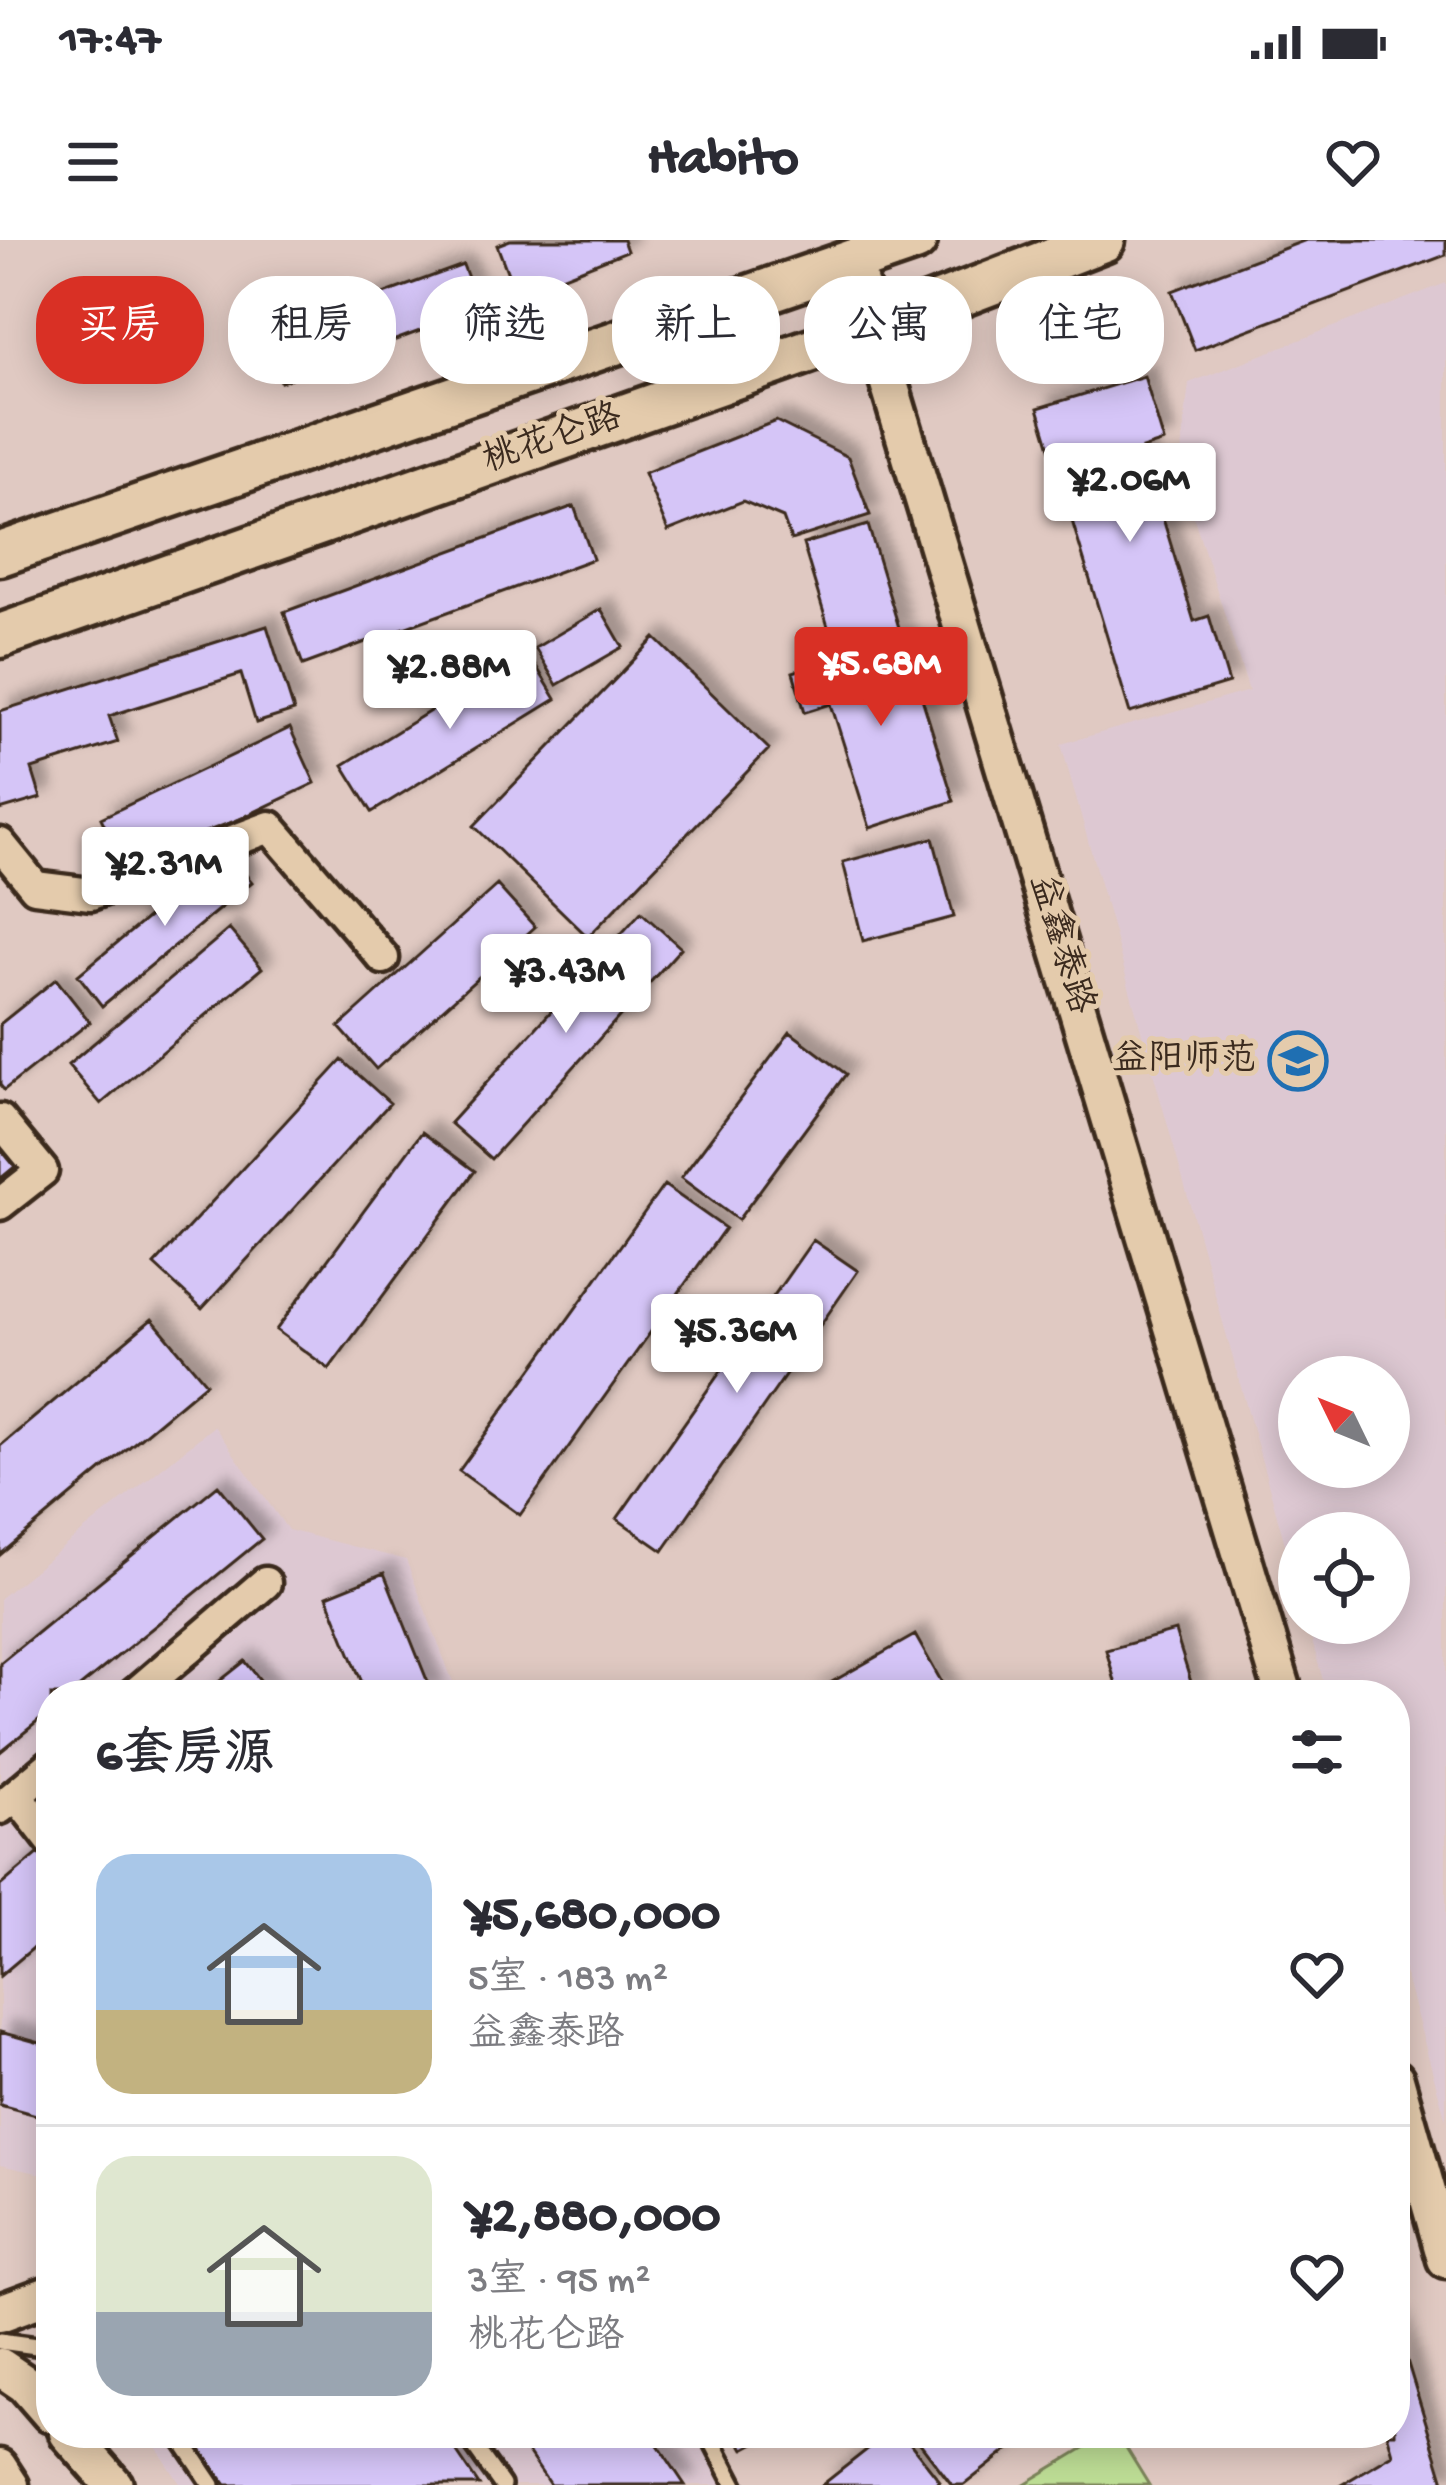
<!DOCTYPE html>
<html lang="zh">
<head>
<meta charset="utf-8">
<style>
  body { margin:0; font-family:"Gochi Hand","LXGW WenKai TC",sans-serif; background:#f7f7f7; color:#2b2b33; height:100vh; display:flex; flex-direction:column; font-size:45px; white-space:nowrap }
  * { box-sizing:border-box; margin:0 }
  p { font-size:39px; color:#7c7c81 }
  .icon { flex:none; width:66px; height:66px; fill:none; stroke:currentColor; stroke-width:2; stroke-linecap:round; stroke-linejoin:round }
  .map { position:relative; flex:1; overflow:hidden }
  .side { position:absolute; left:36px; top:1440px; width:1374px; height:768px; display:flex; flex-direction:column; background:#fff; border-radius:48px; box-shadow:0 6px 30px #0003 }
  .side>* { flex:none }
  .hud { position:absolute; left:36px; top:36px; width:1374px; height:108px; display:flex; gap:24px }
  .needle { width:78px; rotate:313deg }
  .fabs { position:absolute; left:1278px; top:1116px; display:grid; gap:24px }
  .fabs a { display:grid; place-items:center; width:132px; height:132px; border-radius:50%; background:#fff; box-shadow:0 6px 30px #0003; font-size:60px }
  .price { position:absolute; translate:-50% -102px; padding:0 27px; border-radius:12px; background:#fff; color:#222; font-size:39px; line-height:78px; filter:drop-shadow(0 3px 6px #0008) }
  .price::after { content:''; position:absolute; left:50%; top:72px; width:36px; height:27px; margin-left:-18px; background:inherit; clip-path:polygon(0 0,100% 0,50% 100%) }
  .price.selected { background:#d93025; color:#fff }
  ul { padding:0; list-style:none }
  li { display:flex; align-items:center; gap:36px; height:300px; padding:0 60px }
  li+li { border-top:3px solid #e1e1e2 }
  li span { display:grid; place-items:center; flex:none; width:336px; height:240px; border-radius:36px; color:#555 }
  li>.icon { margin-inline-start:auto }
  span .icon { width:144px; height:144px; fill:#fffc; stroke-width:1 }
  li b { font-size:51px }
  h2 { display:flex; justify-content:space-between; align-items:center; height:144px; padding:0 60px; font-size:51px }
  .chip { padding:0 42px; border-radius:48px; background:#fff; box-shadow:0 6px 30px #0003; font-size:42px; line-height:108px }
  .chip.selected { background:#d93025; color:#fff }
  .status { display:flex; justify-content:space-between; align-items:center; height:84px; padding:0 60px; background:#fff; direction:ltr }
  .status svg { height:33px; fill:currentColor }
  header { display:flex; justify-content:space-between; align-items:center; height:156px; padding:0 60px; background:#fff; font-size:54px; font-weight:700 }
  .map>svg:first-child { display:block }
  .built { fill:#ddc8d2; fill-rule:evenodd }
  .green { fill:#bddd95; stroke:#7c845a; stroke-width:3 }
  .building { fill:#d5c5f7; stroke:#3b2a1e; stroke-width:3; filter:url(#shadow) }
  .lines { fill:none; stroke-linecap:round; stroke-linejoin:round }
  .service-casing { stroke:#3b2a1e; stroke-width:24 }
  .minor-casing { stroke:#3b2a1e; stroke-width:39 }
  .tertiary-casing { stroke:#3b2a1e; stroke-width:45 }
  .secondary-casing { stroke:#3b2a1e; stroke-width:51 }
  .service { stroke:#e4cbac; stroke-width:15 }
  .minor { stroke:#e4cbac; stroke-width:30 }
  .tertiary { stroke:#e4cbac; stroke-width:36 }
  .secondary { stroke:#e4cbac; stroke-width:42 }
  .labels { text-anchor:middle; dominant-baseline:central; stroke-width:10; stroke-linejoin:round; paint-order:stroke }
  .street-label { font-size:36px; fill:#3b2a1e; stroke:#e4cbac }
  .poi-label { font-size:36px; fill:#3b2a1e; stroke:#e4cbac; text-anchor:end }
</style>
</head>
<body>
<div class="status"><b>17:47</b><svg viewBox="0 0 49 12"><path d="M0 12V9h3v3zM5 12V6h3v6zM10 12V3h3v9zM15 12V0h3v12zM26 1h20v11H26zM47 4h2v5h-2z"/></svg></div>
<header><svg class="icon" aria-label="menu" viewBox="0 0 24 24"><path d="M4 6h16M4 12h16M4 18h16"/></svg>Habito<svg class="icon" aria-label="heart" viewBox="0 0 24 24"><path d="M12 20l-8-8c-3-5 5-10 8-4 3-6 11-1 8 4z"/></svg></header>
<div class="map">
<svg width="1446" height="2245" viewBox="0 0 1446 2245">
  <defs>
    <filter id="shadow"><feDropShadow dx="11" dy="-11" stdDeviation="6" flood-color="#0004"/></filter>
  </defs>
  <rect width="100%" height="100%" fill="#e0c9c2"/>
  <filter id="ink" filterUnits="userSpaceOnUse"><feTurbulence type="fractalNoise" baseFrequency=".00833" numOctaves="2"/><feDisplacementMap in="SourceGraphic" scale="24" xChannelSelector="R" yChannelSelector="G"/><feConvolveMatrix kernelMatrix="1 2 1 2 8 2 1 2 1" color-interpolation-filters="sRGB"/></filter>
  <g filter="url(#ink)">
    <path class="built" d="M1446,43v1837l-51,-182v-243h-68l-20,-72h82v-90h-90v61l-238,-850 188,-53 -70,-220 10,-88zM1299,1137h90v90h-90z
      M214,1186l74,104 118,30 52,135h-407v481l-51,-11v-567z
      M147,2193h573l26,52h-565z"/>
    <path class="green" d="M1109,2193h8l32,52h-126z"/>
    <path class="building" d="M510,0h113l4,11 -111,44 -19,-50z
      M1306,0h140v15l-251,95 -23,-59z
      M463,25l17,44 -199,73 -16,-45z
      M1144,136l20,66 -22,7 52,172 15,-5 20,67 -99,30 -92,-305z
      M776,181l72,36 22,58 -79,25 -8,-22 -40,-17 -75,30 -24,-58z
      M574,266l19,53 -290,106 -19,-53z
      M868,285l32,106 -65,19 -32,-106z
      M601,369l22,38 -66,38 -22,-37z
      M267,386l27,85 -38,12 -15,-49 -132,42 9,26 -86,27 9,29 -41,12v-99z
      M903,397l51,164 -84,27 -39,-124 -26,8 -12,-40z
      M655,398l114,111 -181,188 -114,-111z
      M527,411l29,48 -184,113 -29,-47z
      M290,488l25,55 -188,90 -26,-55z
      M933,598l21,79 -91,24 -20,-79z
      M227,612l25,30 -150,124 -24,-31z
      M497,645l38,42 -159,142 -37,-42z
      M641,672l40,36 -190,211 -41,-36z
      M229,689l33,39 -161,136 -33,-39z
      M56,739l34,43 -86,68 -4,-5v-61z
      M790,792l56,42 -108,146 -57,-42z
      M342,820l48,43 -188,206 -48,-44z
      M422,892l53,39 -146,198 -53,-39z
      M0,904l17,21 -17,14z
      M664,945l61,43 -205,287 -61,-44z
      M813,1000l45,31 -195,280 -46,-32z
      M152,1079l54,64 -206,172v-109z
      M218,1245l44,54 -192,156h-19v16l-51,41v-89z
      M384,1333l49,122h-66l-40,-99z
      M1175,1391l20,64h-76l-13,-45z
      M915,1395l34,60h-140z
      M245,1421l27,34h-70z
      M39,1613l12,14v66l-51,43v-90z
      M0,1792l51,14v73l-51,-14z
      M1395,2081l50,164h-104l52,-31 -6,-21h8z
      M208,2193h236l35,52h-253l-25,-35z
      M515,2193h135l35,52h-135z
      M735,2193h39l-30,16z
      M888,2193h14l38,48 -5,4h-113z
      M1030,2193l-66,52h-12l-39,-51z"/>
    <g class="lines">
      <defs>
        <path id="service" d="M0,2101l51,7
          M177,2193l35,52
          M465,2193l37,52
          M708,2193l27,52"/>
        <path id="minor" d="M0,604l35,43 56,7 179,-67 113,131
          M0,880l42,51 -42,33
          M134,1455l131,-112
          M16,1555l35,45
          M0,1568l51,-43
          M0,2225l13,20"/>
        <path id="tertiary" d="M853,24l431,1431
          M1395,1839l51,180
          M0,2073l51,-19
          M0,2127l25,17 26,30
          M68,2193l46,52"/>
        <path id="secondary" d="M0,314l915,-314
          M0,396l874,-308 229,-88"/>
      </defs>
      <use href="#service" class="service-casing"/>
      <use href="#minor" class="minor-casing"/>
      <use href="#tertiary" class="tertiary-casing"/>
      <use href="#secondary" class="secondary-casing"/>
      <use href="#service" class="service"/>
      <use href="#minor" class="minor"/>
      <use href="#tertiary" class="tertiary"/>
      <use href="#secondary" class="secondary"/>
    </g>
  </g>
  <defs>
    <symbol id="school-ring" viewBox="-11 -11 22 22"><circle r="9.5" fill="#e4cbac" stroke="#1f6fb2" stroke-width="1.5"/><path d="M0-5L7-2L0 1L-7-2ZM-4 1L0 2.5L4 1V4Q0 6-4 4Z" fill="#1f6fb2"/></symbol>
  </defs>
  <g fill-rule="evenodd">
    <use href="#school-ring" x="1265" y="788" width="66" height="66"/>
  </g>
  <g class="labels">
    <g class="street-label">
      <text transform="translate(553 201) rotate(-19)">桃花仑路</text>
      <text transform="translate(1059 705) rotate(73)">益鑫泰路</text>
    </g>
    <g class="poi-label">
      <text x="1256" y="821">益阳师范</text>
    </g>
  </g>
</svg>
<div class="fabs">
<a><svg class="needle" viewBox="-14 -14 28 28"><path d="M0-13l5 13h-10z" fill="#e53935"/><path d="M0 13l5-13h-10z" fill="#7c7c81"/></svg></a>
<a><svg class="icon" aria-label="locate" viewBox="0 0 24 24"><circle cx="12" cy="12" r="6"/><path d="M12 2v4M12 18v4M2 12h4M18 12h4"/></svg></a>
</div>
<b class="price" style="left:1130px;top:305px">¥2.06M</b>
<b class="price selected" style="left:881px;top:489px">¥5.68M</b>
<b class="price" style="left:450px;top:492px">¥2.88M</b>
<b class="price" style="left:165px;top:689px">¥2.31M</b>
<b class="price" style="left:566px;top:796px">¥3.43M</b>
<b class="price" style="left:737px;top:1156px">¥5.36M</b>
<div class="hud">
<a class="chip selected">买房</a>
<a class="chip">租房</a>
<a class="chip">筛选</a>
<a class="chip">新上</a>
<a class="chip">公寓</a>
<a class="chip">住宅</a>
</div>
<section class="side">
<h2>6套房源<svg class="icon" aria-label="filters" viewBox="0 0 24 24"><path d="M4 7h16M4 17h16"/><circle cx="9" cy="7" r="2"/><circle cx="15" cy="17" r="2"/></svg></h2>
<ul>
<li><span style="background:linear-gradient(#a9c7e8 65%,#c2b280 0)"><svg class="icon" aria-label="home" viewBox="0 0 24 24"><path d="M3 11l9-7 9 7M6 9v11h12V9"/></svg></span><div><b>¥5,680,000</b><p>5室 · 183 m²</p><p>益鑫泰路</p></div><svg class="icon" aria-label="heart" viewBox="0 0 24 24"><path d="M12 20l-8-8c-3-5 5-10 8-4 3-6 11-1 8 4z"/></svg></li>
<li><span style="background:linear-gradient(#dfe7d0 65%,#9aa5b1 0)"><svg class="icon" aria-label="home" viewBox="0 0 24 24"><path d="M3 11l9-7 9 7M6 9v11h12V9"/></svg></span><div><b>¥2,880,000</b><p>3室 · 95 m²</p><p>桃花仑路</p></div><svg class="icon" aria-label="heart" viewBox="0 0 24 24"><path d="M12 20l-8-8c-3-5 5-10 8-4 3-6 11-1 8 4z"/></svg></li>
</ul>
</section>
</div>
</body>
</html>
